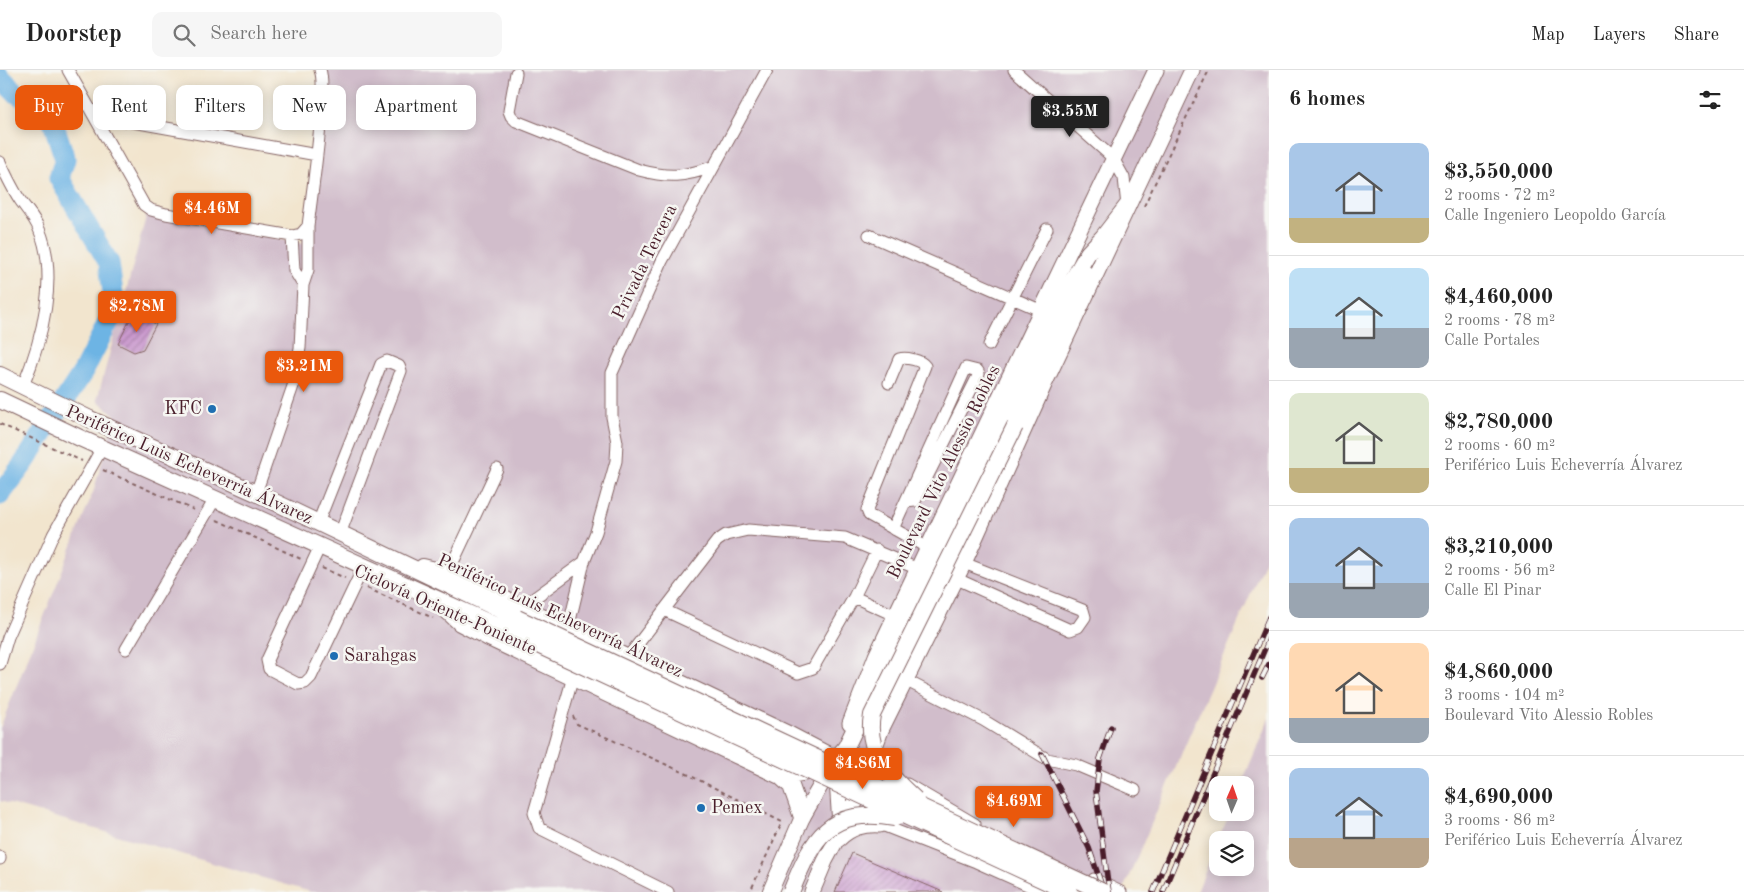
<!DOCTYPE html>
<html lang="en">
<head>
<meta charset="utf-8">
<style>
  body { margin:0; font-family:"Old Standard TT",serif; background:#f6f6f6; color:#222; height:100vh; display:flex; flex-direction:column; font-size:19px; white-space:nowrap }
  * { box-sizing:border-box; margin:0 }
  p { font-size:16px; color:#767676 }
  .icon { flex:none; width:28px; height:28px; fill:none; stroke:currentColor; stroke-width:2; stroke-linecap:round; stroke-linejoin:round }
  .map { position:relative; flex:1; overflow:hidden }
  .details { display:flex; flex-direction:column; background:#fff; width:475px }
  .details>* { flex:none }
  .guide { position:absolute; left:15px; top:15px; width:475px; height:45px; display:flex; gap:10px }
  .needle { width:32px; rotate:2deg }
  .controls { position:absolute; left:1209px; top:706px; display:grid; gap:10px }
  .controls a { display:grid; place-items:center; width:45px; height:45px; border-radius:10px; background:#fff; box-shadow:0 2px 12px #0003; font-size:25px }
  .price { position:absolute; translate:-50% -42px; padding:0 11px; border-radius:5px; background:#ea580c; color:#fff; font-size:16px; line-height:32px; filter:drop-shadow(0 1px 2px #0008) }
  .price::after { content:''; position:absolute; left:50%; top:30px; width:15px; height:11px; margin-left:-8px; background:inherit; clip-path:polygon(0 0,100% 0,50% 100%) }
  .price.current { background:#222; color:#fff }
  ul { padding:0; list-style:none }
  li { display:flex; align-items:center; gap:15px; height:125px; padding:0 20px }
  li+li { border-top:1px solid #e0e0e0 }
  li span { display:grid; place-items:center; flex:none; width:140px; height:100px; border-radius:10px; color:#555 }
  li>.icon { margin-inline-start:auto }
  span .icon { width:60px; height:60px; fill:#fffc; stroke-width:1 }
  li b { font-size:21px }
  h2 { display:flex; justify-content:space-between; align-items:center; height:60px; padding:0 20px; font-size:21px }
  .pill { padding:0 18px; border-radius:10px; background:#fff; box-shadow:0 2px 12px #0003; font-size:18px; line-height:45px }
  .pill.current { background:#ea580c; color:#fff }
  header { display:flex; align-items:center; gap:30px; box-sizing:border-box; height:70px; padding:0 25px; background:#fff; border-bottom:1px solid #e0e0e0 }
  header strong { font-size:24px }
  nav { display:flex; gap:28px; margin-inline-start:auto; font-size:18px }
  .search { width:350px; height:45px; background:#f6f6f6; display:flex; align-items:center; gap:12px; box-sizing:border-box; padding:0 18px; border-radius:10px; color:#767676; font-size:19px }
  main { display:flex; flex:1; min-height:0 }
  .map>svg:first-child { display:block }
  .industrial { fill:#d1bdcb }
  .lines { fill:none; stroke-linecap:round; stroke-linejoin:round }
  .river { stroke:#6db4e4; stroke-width:21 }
  .building { fill:url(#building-hatch) }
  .minor-casing { stroke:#856464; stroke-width:13 }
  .major-casing { stroke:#856464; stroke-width:17 }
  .highway-casing { stroke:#856464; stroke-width:18 }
  .path { stroke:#856464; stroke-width:2; stroke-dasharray:4 4; stroke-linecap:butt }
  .minor { stroke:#fff; stroke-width:11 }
  .major { stroke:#fff; stroke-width:15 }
  .highway { stroke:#fff; stroke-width:16 }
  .rail-casing { stroke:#4a1f2b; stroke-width:5.5 }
  .rail { stroke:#f6f6f2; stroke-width:4; stroke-dasharray:11; stroke-linecap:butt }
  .highway-bridge-casing { stroke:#856464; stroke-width:18; stroke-linecap:butt }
  .highway-bridge { stroke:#fff; stroke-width:16 }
  .poi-dot { fill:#1f6fb2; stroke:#f6f6f2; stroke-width:2 }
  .labels { text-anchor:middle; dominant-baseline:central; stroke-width:5; stroke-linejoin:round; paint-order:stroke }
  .street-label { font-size:18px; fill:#4a1f2b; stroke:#f6f6f2 }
  .poi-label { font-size:18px; fill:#4a1f2b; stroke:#f6f6f2; text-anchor:start }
</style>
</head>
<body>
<header>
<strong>Doorstep</strong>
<div class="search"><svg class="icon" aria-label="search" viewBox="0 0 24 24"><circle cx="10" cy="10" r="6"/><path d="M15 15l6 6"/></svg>Search here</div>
<nav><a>Map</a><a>Layers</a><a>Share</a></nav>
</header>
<main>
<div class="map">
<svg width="1269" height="822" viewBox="0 0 1269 822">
  <defs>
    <pattern id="building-hatch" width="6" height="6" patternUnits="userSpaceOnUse" patternTransform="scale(1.25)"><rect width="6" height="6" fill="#c894cc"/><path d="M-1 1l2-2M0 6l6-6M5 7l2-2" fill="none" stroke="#a478a6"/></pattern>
  </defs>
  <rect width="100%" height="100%" fill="#f6f6f2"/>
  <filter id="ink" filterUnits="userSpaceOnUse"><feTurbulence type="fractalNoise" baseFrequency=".02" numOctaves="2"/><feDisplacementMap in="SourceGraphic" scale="10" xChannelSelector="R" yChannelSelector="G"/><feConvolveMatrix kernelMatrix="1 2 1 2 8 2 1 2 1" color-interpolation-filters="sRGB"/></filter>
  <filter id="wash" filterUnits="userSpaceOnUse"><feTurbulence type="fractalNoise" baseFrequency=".0096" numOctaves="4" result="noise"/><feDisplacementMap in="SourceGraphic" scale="20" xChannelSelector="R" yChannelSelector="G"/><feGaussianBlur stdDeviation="1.12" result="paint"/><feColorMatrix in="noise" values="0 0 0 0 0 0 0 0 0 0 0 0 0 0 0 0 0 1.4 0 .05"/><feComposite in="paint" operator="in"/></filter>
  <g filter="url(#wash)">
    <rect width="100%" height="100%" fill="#f2e5ce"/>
    <path class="industrial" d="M326,0h943v481l-147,341h-811l-311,-91v-73l94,-238 21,-75 -18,-15 50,-187 156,31z
      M1269,648v174h-72l20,-50 1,26h27v-28h-27l12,-27 15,-1v-27h-4z"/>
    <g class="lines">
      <path class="river" d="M0,7l16,16 34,20 15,46 -6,19 50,85 6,46 -32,63 -59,91 -24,32"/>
    </g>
    <g id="blocks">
      <path class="building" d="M133,243l23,11 -13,25 -9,3 -16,-8z
        M852,783l91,39h-108z"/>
    </g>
  </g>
  <g filter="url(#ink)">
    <use href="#blocks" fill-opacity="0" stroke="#856464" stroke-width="1"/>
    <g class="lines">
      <defs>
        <path id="minor" d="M68,0l76,135 7,5 15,4 126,22 9,-2 7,-8c3,-26 20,-138 12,-156
          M1014,0l99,88 11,20 3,28
          M516,3l-7,38 2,5 5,5 123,49c30,8 44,7 73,-3
          M94,45l223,40
          M0,92c6,13 12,26 20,38 6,9 15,18 19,29 20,47 3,111 -16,157
          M869,165l173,76
          M292,166l2,34 9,15
          M989,275l58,-116
          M889,313l10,-24c7,-2 22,1 26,7l-58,144 2,5 59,33
          M256,423l37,-107 7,-38 3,-63 5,-15v-44
          M318,453l63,-159 6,-3 12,5 2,5 -61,163
          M893,459l73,-161 12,3 1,3 -64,127 -9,1
          M320,476l-53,114 2,9 29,15 7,-1 6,-6 53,-111
          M448,503l49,-104
          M957,509l113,51 8,-3 7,-10 -2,-7 -119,-47
          M854,527l42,19
          M522,537l62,-45
          M664,540l134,63 15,-5 41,-71 23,-47
          M568,559l16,-67 12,-30 20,-71 1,-19 -5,-25v-44l50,-112 105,-191
          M126,579l89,-150
          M628,587l89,-116 9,-6 22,-5 97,8 73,31
          M0,594l8,-27 45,-102 49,-87
          M573,607l-39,136 5,15 129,64
          M907,611l76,39 64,39 29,6 59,25
          M907,714l68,40
          M874,752l102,40 67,30
          M0,787v2
          M1094,809l27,13"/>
        <path id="major" d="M850,653l26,-67 280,-586
          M839,769c12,-12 25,-15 41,-14
          M770,822l32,-74 28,-49
          M812,822l13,-31 27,-50 29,-81 83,-167 80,-178 148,-315"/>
        <path id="highway" d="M1099,175l4,-8 24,-31
          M0,305l90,44 166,74 261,125
          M0,330l80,38 430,194
          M1015,356l71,-152
          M423,497l25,6 14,6 328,156 46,24
          M442,536l18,17 27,14 293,139 11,10 11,31
          M837,702l4,60
          M780,706c28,-3 49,-6 66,-29l214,-446 28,-48 15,-16"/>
      </defs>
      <use href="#minor" class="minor-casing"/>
      <use href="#major" class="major-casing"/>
      <use href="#highway" class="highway-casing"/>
      <path class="path" d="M1144,136l65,-136
        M0,354l82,37
        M103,400l91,40
        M217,450l84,39
        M322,498l23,10
        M367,518l66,30
        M573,646l4,8 110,50 95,48 -32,70"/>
      <use href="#minor" class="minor"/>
      <use href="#major" class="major"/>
      <use href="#highway" class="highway"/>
      <defs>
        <path id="rail" d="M1262,608l7,-14
          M1042,684l47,94 15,44
          M1109,822l-13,-101 4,-32 11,-32
          M1153,822l116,-275
          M1163,822l106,-253"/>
      </defs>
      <use href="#rail" class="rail-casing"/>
      <use href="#rail" class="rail"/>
      <defs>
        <path id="highway-bridge" d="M517,548l586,274
          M510,562l559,260
          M916,730c-26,-24 -51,-46 -44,-85l143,-289
          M791,822c22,-55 38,-85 104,-74"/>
      </defs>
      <use href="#highway-bridge" class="highway-bridge-casing"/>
      <use href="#highway-bridge" class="highway-bridge"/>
    </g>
  </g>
  <g class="poi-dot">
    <circle cx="212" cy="339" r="5"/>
    <circle cx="334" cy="586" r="5"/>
    <circle cx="701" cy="738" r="5"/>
  </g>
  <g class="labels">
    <g class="street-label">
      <text transform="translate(645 192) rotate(-64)">Privada Tercera</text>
      <text transform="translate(189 395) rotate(24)">Periférico Luis Echeverría Álvarez</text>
      <text transform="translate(944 402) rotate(-64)">Boulevard Vito Alessio Robles</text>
      <text transform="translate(445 540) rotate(24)">Ciclovía Oriente-Poniente</text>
      <text transform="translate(560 546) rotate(25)">Periférico Luis Echeverría Álvarez</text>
    </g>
    <g class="poi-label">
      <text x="202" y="339" text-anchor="end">KFC</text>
      <text x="344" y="586">Sarahgas</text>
      <text x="711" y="738">Pemex</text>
    </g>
  </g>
</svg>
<div class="controls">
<a><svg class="needle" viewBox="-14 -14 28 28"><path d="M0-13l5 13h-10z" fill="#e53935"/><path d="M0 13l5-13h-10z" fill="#767676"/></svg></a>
<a><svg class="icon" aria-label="layers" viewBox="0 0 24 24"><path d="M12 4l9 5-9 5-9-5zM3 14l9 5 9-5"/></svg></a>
</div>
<b class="price current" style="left:1070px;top:68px">$3.55M</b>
<b class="price" style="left:212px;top:165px">$4.46M</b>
<b class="price" style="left:137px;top:263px">$2.78M</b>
<b class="price" style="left:304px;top:323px">$3.21M</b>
<b class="price" style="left:863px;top:720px">$4.86M</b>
<b class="price" style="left:1014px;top:758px">$4.69M</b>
<div class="guide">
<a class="pill current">Buy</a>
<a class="pill">Rent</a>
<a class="pill">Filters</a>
<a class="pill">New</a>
<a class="pill">Apartment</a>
</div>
</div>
<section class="details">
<h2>6 homes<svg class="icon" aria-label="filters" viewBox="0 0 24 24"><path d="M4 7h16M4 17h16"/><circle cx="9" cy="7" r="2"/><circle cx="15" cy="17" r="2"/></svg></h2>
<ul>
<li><span style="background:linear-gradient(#a9c7e8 75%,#c2b280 0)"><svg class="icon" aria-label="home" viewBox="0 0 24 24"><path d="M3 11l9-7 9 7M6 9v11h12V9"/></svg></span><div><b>$3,550,000</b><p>2 rooms · 72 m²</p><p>Calle Ingeniero Leopoldo García</p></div></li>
<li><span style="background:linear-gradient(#bfe0f5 60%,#9aa5b1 0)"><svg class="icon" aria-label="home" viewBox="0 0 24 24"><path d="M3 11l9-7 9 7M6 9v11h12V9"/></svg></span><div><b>$4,460,000</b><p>2 rooms · 78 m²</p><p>Calle Portales</p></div></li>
<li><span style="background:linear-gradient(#dfe7d0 75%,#c2b280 0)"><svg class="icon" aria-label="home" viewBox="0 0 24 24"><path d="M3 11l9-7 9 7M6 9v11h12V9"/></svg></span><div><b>$2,780,000</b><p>2 rooms · 60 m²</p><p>Periférico Luis Echeverría Álvarez</p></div></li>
<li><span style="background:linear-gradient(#a9c7e8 65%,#9aa5b1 0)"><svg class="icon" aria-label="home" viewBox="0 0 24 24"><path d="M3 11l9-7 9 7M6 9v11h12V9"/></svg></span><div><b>$3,210,000</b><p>2 rooms · 56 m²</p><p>Calle El Pinar</p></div></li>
<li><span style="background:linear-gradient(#ffd9b3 75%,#9aa5b1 0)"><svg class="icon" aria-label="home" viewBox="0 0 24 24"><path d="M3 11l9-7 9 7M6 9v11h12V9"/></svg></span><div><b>$4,860,000</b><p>3 rooms · 104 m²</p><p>Boulevard Vito Alessio Robles</p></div></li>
<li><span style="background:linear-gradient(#a9c7e8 70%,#b9a48a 0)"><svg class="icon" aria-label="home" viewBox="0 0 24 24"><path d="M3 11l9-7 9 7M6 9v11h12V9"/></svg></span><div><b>$4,690,000</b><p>3 rooms · 86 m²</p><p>Periférico Luis Echeverría Álvarez</p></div></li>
</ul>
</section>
</main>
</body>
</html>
